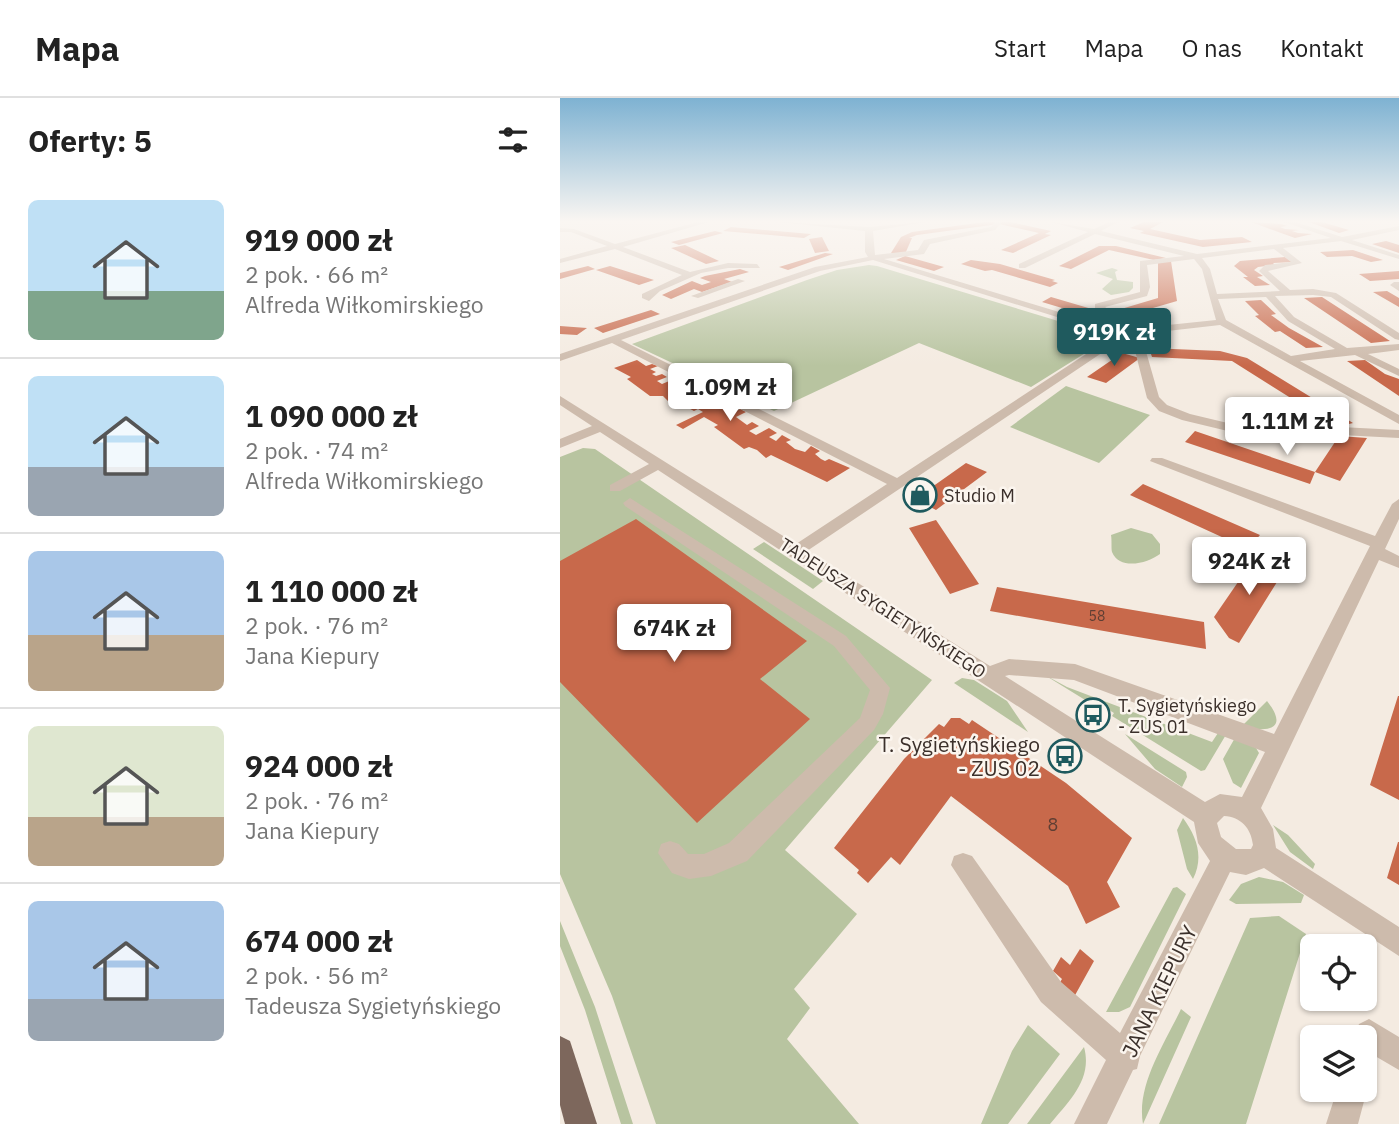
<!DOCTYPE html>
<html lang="pl">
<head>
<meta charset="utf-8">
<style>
  body { margin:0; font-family:"IBM Plex Sans",sans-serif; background:#f6f6f6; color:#222; height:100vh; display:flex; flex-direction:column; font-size:26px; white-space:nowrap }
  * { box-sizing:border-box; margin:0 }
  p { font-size:23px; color:#767676 }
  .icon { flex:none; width:38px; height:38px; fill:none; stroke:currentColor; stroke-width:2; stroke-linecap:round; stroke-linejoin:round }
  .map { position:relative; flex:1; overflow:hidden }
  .side { display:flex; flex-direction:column; background:#fff; width:560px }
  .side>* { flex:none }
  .fabs { position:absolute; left:740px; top:836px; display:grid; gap:14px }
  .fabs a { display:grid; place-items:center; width:77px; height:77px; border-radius:10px; background:#fff; box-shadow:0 2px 5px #0004; font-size:35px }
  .price { position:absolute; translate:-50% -60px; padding:0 16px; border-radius:7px; background:#fff; color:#222; font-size:23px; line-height:46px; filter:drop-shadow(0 2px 4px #0008) }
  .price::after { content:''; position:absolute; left:50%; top:42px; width:21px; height:16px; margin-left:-10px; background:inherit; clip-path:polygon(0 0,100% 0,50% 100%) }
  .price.on { background:#1f5a5e; color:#fff }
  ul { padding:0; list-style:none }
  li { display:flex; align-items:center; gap:21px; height:175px; padding:0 28px }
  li+li { border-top:2px solid #e0e0e0 }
  li span { display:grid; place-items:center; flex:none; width:196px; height:140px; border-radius:10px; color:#555 }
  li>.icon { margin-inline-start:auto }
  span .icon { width:84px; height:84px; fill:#fffc; stroke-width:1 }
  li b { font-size:30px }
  h2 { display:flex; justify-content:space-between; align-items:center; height:84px; padding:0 28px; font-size:30px }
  header { display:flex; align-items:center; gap:42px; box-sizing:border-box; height:98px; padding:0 35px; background:#fff; border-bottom:2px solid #e0e0e0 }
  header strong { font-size:33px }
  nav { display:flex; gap:38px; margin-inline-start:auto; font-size:24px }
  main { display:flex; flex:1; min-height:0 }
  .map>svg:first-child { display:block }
  .green { fill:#b8c4a0 }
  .building { fill:#c8694b }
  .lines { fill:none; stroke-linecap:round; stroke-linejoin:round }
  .minor { fill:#cdbbac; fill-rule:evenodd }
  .major { fill:#7d675c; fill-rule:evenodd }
  .labels { text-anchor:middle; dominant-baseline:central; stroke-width:5; stroke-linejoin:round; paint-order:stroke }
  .number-label { font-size:14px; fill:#5e3e33 }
  .poi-label { font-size:18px; fill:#3b302b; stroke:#fbf5ee; text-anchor:start }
  .street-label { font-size:18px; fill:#3b302b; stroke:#fbf5ee }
  .near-number-label { font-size:18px; fill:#5e3e33 }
  .near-poi-label { font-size:21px; fill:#3b302b; stroke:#fbf5ee; text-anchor:end }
  .near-street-label { font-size:21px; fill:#3b302b; stroke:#fbf5ee }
</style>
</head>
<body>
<header>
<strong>Mapa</strong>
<nav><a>Start</a><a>Mapa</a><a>O nas</a><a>Kontakt</a></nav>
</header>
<main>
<section class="side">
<h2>Oferty: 5<svg class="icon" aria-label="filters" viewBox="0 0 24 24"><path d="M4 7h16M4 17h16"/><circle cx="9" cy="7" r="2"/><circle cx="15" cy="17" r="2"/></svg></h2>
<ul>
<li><span style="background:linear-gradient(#bfe0f5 65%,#7fa58c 0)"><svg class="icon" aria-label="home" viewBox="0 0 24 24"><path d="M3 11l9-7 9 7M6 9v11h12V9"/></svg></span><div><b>919 000 zł</b><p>2 pok. · 66 m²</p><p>Alfreda Wiłkomirskiego</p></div></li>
<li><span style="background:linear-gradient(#bfe0f5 65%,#9aa5b1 0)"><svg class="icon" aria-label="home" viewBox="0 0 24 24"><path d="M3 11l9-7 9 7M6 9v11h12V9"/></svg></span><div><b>1 090 000 zł</b><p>2 pok. · 74 m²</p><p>Alfreda Wiłkomirskiego</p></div></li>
<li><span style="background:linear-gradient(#a9c7e8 60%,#b9a48a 0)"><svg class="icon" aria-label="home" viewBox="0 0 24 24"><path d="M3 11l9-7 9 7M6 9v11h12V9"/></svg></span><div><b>1 110 000 zł</b><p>2 pok. · 76 m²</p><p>Jana Kiepury</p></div></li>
<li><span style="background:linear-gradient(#dfe7d0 65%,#b9a48a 0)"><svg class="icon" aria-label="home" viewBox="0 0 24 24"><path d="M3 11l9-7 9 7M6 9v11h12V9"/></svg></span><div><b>924 000 zł</b><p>2 pok. · 76 m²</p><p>Jana Kiepury</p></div></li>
<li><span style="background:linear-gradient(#a9c7e8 70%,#9aa5b1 0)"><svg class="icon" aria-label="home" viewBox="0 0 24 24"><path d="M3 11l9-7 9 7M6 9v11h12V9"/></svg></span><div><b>674 000 zł</b><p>2 pok. · 56 m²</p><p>Tadeusza Sygietyńskiego</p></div></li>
</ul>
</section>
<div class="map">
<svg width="839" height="1026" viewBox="0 0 839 1026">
  <rect width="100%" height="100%" fill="#f4ebe1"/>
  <path class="green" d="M309,167l8,1 234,71 -80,50 -112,-44 -145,68 -142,-67 175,-64 30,-10z
    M552,170l6,2 -3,2 2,8 16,2v6l-4,4 -18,3 -9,-6 11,-10 -17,-6z
    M506,288l84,29 -51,48 -89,-36z
    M23,350l12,1 337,231 -147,170 72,64 -63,75 16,19 -23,31 72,85h-203l-44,-128 -52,-122v-417z
    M571,430l21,6 8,10v10c-12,9 -40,17 -48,-2 -1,-4 0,-12 -1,-17z
    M204,444l59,39 -10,8 -60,-40z
    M483,576l24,13 145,55 8,-12 7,3 -22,37 -4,1 -89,-55 2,-3 -21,-13 -3,3z
    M402,580l12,2 33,21 21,31 -74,-49z
    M707,603c23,29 0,32 -25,25z
    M565,636l61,38 1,5 -5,10 -27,-18z
    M676,638l20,12 3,5 -18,35 -8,-5 -10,-24z
    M623,720c14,19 21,39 10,61l-6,-10 -10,-39z
    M713,727l15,10 27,29 -2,5 -23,-17z
    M699,779l24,5 21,13 -3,8 -65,1 -7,-4 12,-16z
    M617,789l9,7 -56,113 -11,5h-13l67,-124z
    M719,818l27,18 -60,190h-87l91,-206z
    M0,823l35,86 38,117h-12l-36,-114 -25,-64z
    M621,911l10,8 -48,107c-7,-39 22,-81 38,-115z
    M468,927l32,29 -52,70h-27l31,-73z
    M524,949c9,32 -15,54 -34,77h-23z"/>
  <path class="building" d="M424,124h27l40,9 -6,3 6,1 -38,18 -12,-3 38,-17 -40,-9 -82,11 -8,3h3l-7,16 -14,-1 10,-16 11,-5z
    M584,124h19l-13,7 50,11 42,-3 10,5 -49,5 -63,-14 4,-2 -14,-3z
    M691,124l30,2 6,2 -7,1 5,2 14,1 -7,1 6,2 14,1 -17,4z
    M749,124h13l27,8 -10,3z
    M171,129l80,7 -7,4 -81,-7z
    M155,133l8,2 -44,12 -8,-3z
    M262,139l7,14 -14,2 -6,-14z
    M826,143l13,4v8l-27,-9z
    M125,147l34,16 -13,3 -35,-16z
    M539,148h17l50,12 -12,2 -45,-10 -38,19 -12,-3z
    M793,152l30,10 -12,2 -19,-6 -25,1 -7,-5z
    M265,155l8,1 -45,16 -9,-3z
    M345,158l39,11 -10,4 -38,-11z
    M725,159l8,5 -20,1 2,2 -17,2 -4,3 9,6 -6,1 13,8 -15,1 -12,-9h5l-14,-11 6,-5z
    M411,162l29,4 55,16 -3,1 6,2 -8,4 -58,-17 -7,1 -24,-7z
    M611,163l6,40 -55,16 -11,-5 47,-14v-36z
    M28,168l7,3 -35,10v-6z
    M50,168l44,14 -15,5 -43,-15z
    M180,171l9,3 -25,7 8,3 -30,10 -8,-3 -23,10 -9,-4 30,-14 10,4 9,-3 -11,-4 5,-2z
    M839,173v8l-29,2 -11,-7z
    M827,193l12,7v9l-26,-15z
    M491,199l51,15 7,4 -7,4 -60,-18z
    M762,199l68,44 -19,2 -67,-45z
    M701,202l15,14 -5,1 18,13 34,19 -17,1 -26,-17 -5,1 -20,-16 4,-1 -14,-14z
    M91,212l9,4 -57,19 -9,-5z
    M0,228l27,2 -10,7 -17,-1z
    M589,250l71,3 27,7 106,65 -16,4 -105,-66 -80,-4z
    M562,255l18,5 -34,25 -19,-6z
    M77,262l9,6 6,-2 6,2 -8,3 6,3 -4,2 4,2 6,-2 5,3 -10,4 5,3 12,-5 7,4 -7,3 5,3 7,-5 7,4 -4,2 6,5 8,2 6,-4 8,4 -5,2 5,3 15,4 -5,2 7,4 6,-3 6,3 -10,5 11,8 5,-3 7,4 -10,5 7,4 13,-7 8,5 -8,4 7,4 6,-6 9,5 -5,2 9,7 10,3 6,-6 9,5 -5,3 6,5 4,2 4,-2 21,9 -23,14 -56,-27 -5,3 -9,-8 -8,-3 -5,2 -30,-22 4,-2 -14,-8 -21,12 -7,-4 27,-13 -5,-3 -4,2 -21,-11 -4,2 -6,-6h-13l-23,-17 4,-2 -17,-9z
    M805,262l20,14 14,5v17l-52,-35z
    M635,333l120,41 24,-36 28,2 -27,43 -25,-9 -5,12 -125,-42z
    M406,365l21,9 -51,38 -21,-11z
    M583,386l117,51 -12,14 -118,-54z
    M76,421l171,122 -47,38 50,40 -113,104 -137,-141v-121z
    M376,422l43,64 -29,10 -41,-66z
    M698,455l29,13 -48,77 -10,-5 -15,-21z
    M437,489l207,35 2,27 -216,-38z
    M838,598h1v104l-29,-15z
    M391,620h9l9,6 3,-4 94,63 66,55 -25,44 13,25 -34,17 -18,-38 -117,-90 -51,69 -9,-8 -23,26 -11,-10 2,-3 -25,-22 70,-89 35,-35 5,3z
    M838,744h1v43l-12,-7z
    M520,851l14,12 -25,45 -15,-14 8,-13 -9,-8 8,-14 9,8z"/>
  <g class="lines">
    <path class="minor" d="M138,124h11l-86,25 67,25 38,-9 29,1 3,4h-32l-27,5 -41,18 -11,10 -7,-3v-4l40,-19 -67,-26 -55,14v-4l47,-13 -36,-14h-11v-4l14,1 41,15z
      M218,124l91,5 56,-5 -52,9 2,24 43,-5 6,-10 67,-13 4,-5h7l-7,8 -65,14 -6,10 -40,5 238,72 6,-1 -33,-22v-4l45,-12v-31l44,-5 -89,-22 -70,34h-6v-4l69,-32 -37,-10 43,7 15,-7h9l-17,9 96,23 134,-16 -47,-16h11l47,15 57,-11v4l-47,10 47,15v4l-58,-18 -58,7 19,15 -34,8 22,19 23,-1 23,4 63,40v7l-4,-1 -64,-42 -18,-2 -38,1 19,21 53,31 52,-4v6l-31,4 31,15v7l-44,-21 -55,6 99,54v9l-179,-99 -79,9 18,63 8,8 23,9 71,17 60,-5 78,4v8l-78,-4 -60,5 -79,-19 -23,-9 -12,-13 -16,-63 -4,1 -320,215 183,115 19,-7 66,5 199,70 96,-188 -220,-85 2,-3h10l213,78 17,-32 7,-5v20l-14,30 14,7v12l-20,-8 -118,248 12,21 3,19 123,79v29l-135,-88 -18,7 -16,-3 -90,184 -3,13 -4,1 -26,54h-33l32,-64 -65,-58 -90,-137 3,-9 9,-3 9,3 89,126 59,51 90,-172 -12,-18 -4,-21 -536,-352 -38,21h-10v-6l39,-21 -49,-32 -40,16v-9l32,-13 -32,-21v-9l236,148 91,-60 -275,-141 -52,18v-7l255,-87 53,-10 -3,-5v-21zM714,151l17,13 -26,3 -6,6 21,20 -63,3 -7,-25 -8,-11zM634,161l8,10 14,51 -77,8 -34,-21 42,-11 3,-9 -3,-22zM313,162l242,75 -218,143 -276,-138 199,-69zM706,199l22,24 47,28 -44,7 -65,-36 -8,-21zM449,577l65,5 191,72 -23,45 -22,-3 -15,8 -200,-126zM664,718c17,1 27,12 29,29l-2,4h-15l-15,-12 -4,-14z
      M178,181l7,2 -47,17 -7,-2z
      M834,184h5v9l-9,-6z
      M70,400l216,138 44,52 -7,26 -9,16 -127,131 -36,15 -22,3 -17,-6 -14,-20 3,-9 9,-3 9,3 9,10h16l25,-11 131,-125 10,-28 -36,-44 -209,-140 -2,-3z
      M809,921l30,18v33l-24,-14 -10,5v-23h-12l6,-14z
      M805,986l2,6 -9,34h-32l11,-34h28z"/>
    <path class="major" d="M0,938l10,5 27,83h-32l-5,-19z"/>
  </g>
  <linearGradient id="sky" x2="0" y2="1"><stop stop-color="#7eb2d2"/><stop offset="0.46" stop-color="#faf6f2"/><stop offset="1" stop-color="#faf6f2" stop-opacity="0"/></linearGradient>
  <rect width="839" height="268" fill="url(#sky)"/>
  <defs>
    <symbol id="shop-ring" viewBox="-11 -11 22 22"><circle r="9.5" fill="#fbf5ee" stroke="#1f5a5e" stroke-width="1.5"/><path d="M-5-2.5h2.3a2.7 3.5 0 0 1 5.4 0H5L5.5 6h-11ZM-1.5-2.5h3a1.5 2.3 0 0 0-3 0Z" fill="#1f5a5e"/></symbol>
    <symbol id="bus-ring" viewBox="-11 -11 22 22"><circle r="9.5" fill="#fbf5ee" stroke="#1f5a5e" stroke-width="1.5"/><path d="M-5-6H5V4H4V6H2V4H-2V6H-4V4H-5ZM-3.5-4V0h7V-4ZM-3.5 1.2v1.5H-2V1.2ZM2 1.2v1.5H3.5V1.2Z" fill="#1f5a5e"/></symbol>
  </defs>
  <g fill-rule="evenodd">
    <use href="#shop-ring" x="341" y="378" width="38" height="38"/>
    <use href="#bus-ring" x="514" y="598" width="38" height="38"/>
    <use href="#bus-ring" x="486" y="639" width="38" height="38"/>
  </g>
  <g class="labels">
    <g class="number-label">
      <text x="537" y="518">58</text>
    </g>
    <g class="poi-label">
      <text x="384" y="397">Studio M</text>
      <text x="558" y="607">T. Sygietyńskiego<tspan x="558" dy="21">- ZUS 01</tspan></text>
    </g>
    <g class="street-label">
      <text transform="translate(323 510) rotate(33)">TADEUSZA SYGIETYŃSKIEGO</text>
    </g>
    <g class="near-number-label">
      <text x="493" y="726">8</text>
    </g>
    <g class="near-poi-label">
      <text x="480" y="646">T. Sygietyńskiego<tspan x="480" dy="24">- ZUS 02</tspan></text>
    </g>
    <g class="near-street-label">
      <text transform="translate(599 893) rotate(-64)">JANA KIEPURY</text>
    </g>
  </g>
</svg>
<div class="fabs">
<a><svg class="icon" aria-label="locate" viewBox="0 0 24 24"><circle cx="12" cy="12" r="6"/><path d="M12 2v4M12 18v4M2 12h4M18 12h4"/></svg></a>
<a><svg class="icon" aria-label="layers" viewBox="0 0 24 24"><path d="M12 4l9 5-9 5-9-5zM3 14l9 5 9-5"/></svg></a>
</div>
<b class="price on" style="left:554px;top:270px">919K zł</b>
<b class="price" style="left:170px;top:325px">1.09M zł</b>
<b class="price" style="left:727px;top:359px">1.11M zł</b>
<b class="price" style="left:689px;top:499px">924K zł</b>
<b class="price" style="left:114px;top:566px">674K zł</b>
</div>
</main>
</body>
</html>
